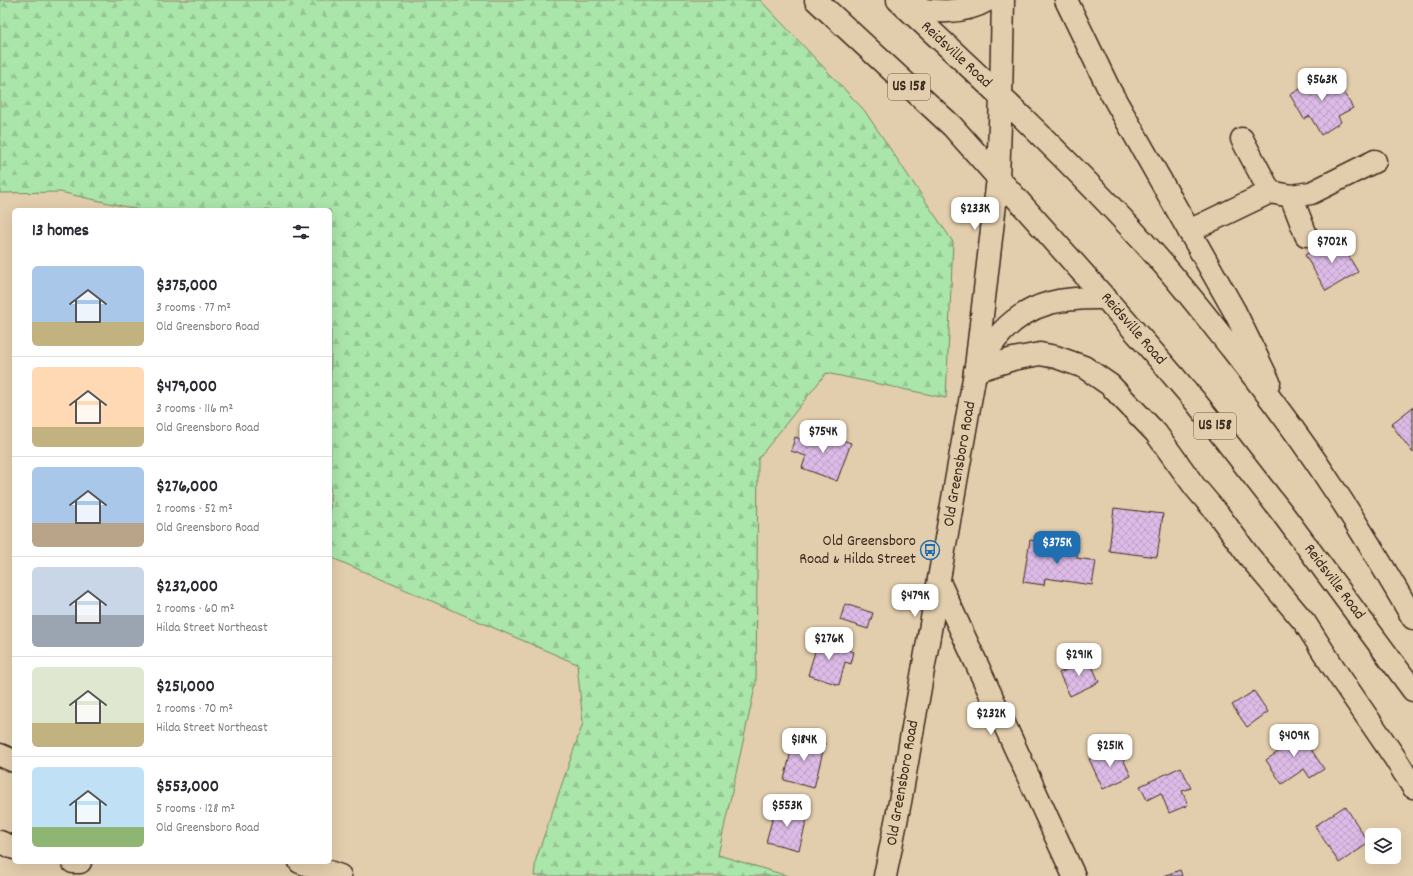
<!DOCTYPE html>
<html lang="en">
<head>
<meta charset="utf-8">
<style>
  body { margin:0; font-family:Dekko,sans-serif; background:#f2f2f3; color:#2b2b33; height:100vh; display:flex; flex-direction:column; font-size:15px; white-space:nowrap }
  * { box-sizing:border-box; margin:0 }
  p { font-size:13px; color:#7c7c81 }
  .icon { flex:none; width:22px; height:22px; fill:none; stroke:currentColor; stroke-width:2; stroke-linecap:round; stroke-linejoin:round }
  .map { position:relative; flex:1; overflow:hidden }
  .panel { position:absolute; left:12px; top:208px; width:320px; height:656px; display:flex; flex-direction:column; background:#fff; border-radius:6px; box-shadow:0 4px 16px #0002 }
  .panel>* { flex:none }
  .controls { position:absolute; left:1365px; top:828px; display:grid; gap:8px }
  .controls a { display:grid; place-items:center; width:36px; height:36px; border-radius:6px; background:#fff; box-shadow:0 4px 16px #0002; font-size:20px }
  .price { position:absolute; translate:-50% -34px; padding:0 9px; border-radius:8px; background:#fff; color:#222; font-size:13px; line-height:26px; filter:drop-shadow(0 1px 2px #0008) }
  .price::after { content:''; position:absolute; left:50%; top:24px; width:12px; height:9px; margin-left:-6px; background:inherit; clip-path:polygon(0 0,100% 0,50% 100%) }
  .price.active { background:#1f6fb2; color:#fff }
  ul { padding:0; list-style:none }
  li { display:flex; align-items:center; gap:12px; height:100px; padding:0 20px }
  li+li { border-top:1px solid #e1e1e2 }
  li span { display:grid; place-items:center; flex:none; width:112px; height:80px; border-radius:6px; color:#555 }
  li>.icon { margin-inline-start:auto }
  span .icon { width:48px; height:48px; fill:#fffc; stroke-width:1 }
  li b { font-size:17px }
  h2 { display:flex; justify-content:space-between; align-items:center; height:48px; padding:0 20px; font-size:17px }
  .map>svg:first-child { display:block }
  .forest { fill:url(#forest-firs); stroke:#728864 }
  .building { fill:url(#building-cross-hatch); stroke:#3b2a1e }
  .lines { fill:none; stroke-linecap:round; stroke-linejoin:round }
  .minor-casing { stroke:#3b2a1e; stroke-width:25 }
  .major-casing { stroke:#3b2a1e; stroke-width:25 }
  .highway-casing { stroke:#3b2a1e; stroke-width:25 }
  .minor { stroke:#e2cdac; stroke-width:22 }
  .major { stroke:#e2cdac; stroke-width:22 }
  .highway { stroke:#e2cdac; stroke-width:22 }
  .labels { text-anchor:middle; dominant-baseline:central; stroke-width:3; stroke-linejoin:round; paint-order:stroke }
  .shield { fill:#e2cdac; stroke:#6d5b49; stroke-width:1 }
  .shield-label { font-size:15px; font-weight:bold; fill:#3b2a1e }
  .street-label { font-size:16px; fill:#3b2a1e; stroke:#e2cdac }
  .poi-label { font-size:16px; fill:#3b2a1e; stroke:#e2cdac; text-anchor:end }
</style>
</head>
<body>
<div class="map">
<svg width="1413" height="876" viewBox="0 0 1413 876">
  <defs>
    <pattern id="forest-firs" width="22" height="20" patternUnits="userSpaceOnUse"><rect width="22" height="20" fill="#aae5aa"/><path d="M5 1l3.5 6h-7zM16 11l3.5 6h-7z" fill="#93c592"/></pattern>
    <pattern id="building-cross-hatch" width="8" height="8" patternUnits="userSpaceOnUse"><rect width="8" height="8" fill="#dcbbe7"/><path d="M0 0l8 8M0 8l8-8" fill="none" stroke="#bea1c6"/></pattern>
  </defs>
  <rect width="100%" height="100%" fill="#e2cdac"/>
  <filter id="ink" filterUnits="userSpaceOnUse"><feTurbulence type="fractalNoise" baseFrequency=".025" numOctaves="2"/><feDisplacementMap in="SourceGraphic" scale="8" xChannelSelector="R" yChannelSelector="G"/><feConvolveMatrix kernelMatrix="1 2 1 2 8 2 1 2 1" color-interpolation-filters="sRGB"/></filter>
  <g filter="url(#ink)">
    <path class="forest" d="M0,0h760l104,110 89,132 -7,156 -120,-25 -68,86 -2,224 -38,172 70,21h-254l2,-17 47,-136 -6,-59 -247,-107 1,-254h-1v-93h-190l-80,-18 -60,1z"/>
    <path class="building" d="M1331,71l22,37 -15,8 3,6 -20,13 -11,-19 -6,3 -14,-24z
      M1337,236l21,36 -32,19 -21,-36z
      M1413,407v46l-22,-29z
      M814,430l37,13 -14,38 -35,-13 4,-12 -15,-5 4,-14 15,5z
      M1114,508l49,6 -6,43 -48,-6z
      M1030,540l48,8 -1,10 19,3 -4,24 -47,-7 -1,7 -21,-3z
      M845,604l28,9 -5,16 -28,-9z
      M820,635l15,4 -3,6 22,7 -3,12 -6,-2 -6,23 -31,-10z
      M1089,659l10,23 -29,14 -11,-23z
      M1254,691l14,21 -21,15 -15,-22z
      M1297,728l27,41 -14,9 -6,-9 -22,15 -16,-24 15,-10 -5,-7z
      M795,735l30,8 -11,45 -30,-8z
      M1117,746l14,30 -28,13 -14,-30z
      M1181,767l10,21 -9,3 6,14 -19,8 -8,-20 -14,7 -7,-14z
      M776,806l32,9 -9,35 -33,-8z
      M1345,806l24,37 -30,20 -24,-37z
      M1180,870l2,6h-19z"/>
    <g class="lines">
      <defs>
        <path id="minor" d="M1001,97l2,-97
          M1242,139l28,53
          M1291,196l15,39
          M1189,231l81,-39 21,4 20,-3 64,-32
          M975,371l38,-12 27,-5 16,3 28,10 26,18 46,48 39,54 23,27 30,41 57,68 34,53 56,82 18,29
          M939,582l135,294
          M0,755l14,6
          M0,842l14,6
          M73,862h7
          M300,862l40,14"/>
        <path id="major" d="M885,876l15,-74 76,-435 22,-189 3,-81"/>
        <path id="highway" d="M816,0l136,126 195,219 48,56 88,113 130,176
          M898,0c86,80 172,160 251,248 29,32 56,67 83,101 34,43 68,87 98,134 30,44 56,89 83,135
          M1066,0l44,91 125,221 34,70
          M906,8c29,4 56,7 82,-8
          M976,367c8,-11 16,-24 26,-35 29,-31 63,-35 104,-34"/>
      </defs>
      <use href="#minor" class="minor-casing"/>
      <use href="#major" class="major-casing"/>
      <use href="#highway" class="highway-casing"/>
      <use href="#minor" class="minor"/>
      <use href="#major" class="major"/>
      <use href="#highway" class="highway"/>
    </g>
  </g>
  <defs>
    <symbol id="bus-ring" viewBox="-11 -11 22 22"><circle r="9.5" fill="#e2cdac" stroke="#1f6fb2" stroke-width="1.5"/><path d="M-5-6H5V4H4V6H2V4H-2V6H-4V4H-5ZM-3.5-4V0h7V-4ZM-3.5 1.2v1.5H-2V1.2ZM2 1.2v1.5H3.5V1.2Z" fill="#1f6fb2"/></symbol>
  </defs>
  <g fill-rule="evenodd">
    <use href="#bus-ring" x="919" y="539" width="22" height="22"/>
  </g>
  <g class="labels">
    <g class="shield">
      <rect x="888" y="74" width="42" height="26" rx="3"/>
      <rect x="1194" y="413" width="42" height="26" rx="3"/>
    </g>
    <g class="shield-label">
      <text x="909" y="87">US 158</text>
      <text x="1215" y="426">US 158</text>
    </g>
    <g class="street-label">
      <text transform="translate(956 55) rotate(43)">Reidsville Road</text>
      <text transform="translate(1133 329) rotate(49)">Reidsville Road</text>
      <text transform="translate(960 464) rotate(-80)">Old Greensboro Road</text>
      <text transform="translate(1334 582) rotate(53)">Reidsville Road</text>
      <text transform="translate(903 783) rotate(-80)">Old Greensboro Road</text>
    </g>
    <g class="poi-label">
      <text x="916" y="541">Old Greensboro<tspan x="916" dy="18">Road &amp; Hilda Street</tspan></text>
    </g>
  </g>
</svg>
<div class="controls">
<a><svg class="icon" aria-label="layers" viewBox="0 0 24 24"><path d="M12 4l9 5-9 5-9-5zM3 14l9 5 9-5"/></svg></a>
</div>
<b class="price" style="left:1322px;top:102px">$563K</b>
<b class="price" style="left:975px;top:231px">$233K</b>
<b class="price" style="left:1332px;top:264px">$702K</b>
<b class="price" style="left:823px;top:454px">$754K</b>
<b class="price active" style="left:1057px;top:565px">$375K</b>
<b class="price" style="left:915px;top:618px">$479K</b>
<b class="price" style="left:829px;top:661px">$276K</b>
<b class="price" style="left:1079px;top:677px">$291K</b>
<b class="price" style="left:991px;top:736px">$232K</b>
<b class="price" style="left:1294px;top:758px">$409K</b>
<b class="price" style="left:804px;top:762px">$184K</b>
<b class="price" style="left:1110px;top:768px">$251K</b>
<b class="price" style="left:787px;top:828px">$553K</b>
<section class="panel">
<h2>13 homes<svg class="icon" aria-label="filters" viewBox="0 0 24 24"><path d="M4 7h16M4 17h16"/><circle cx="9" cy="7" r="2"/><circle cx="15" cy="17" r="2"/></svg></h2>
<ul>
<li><span style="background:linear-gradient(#a9c7e8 70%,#c2b280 0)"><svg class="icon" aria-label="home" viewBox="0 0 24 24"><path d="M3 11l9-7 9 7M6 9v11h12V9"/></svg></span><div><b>$375,000</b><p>3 rooms · 77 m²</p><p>Old Greensboro Road</p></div></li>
<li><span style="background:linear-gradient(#ffd9b3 75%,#c2b280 0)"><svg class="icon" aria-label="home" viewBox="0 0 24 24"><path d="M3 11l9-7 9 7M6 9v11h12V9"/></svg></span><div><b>$479,000</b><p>3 rooms · 116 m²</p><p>Old Greensboro Road</p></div></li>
<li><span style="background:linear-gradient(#a9c7e8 70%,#b9a48a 0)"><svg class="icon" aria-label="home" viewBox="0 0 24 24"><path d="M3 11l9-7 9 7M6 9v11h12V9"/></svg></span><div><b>$276,000</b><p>2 rooms · 52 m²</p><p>Old Greensboro Road</p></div></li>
<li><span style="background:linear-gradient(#c9d6e8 60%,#9aa5b1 0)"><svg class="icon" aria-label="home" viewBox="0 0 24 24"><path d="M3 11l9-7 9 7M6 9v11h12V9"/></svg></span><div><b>$232,000</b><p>2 rooms · 60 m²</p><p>Hilda Street Northeast</p></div></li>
<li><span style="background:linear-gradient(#dfe7d0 70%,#c2b280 0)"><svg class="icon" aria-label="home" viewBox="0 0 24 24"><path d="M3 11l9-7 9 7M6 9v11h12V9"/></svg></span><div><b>$251,000</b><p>2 rooms · 70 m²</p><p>Hilda Street Northeast</p></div></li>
<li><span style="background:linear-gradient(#bfe0f5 75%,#8fb573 0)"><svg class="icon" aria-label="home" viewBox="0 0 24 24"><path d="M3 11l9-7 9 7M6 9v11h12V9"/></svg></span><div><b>$553,000</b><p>5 rooms · 128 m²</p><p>Old Greensboro Road</p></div></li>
</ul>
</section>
</div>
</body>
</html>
